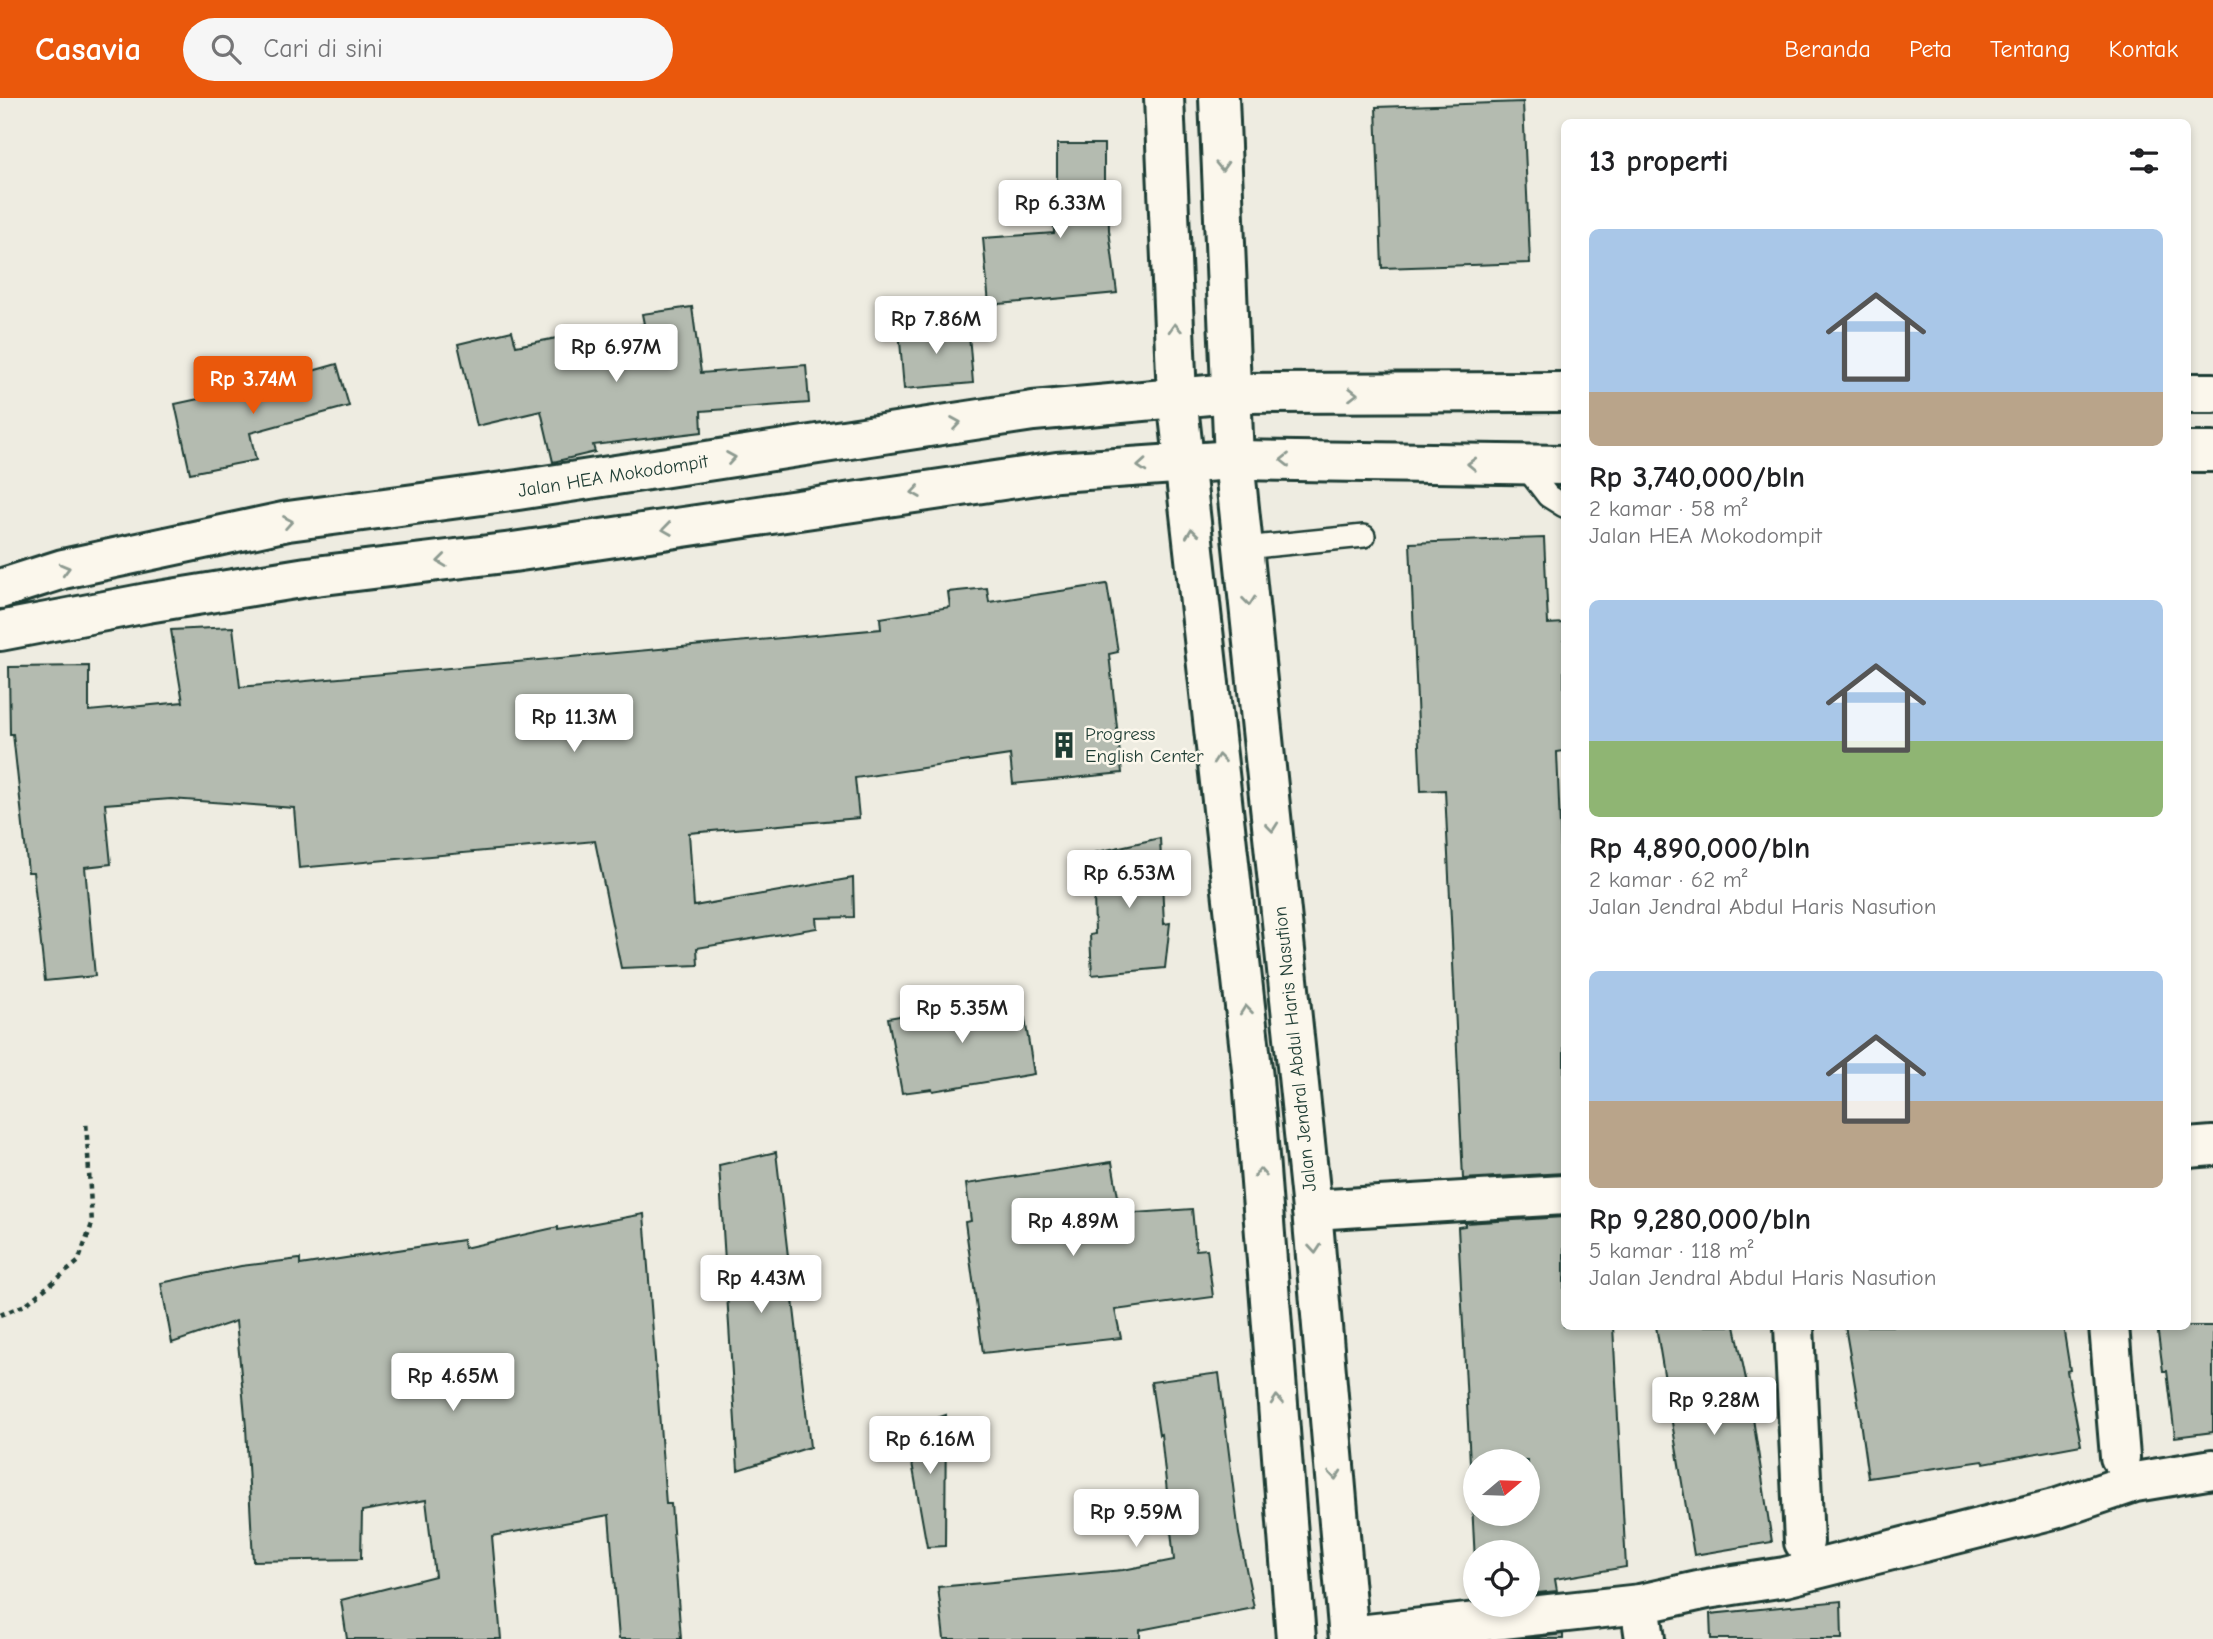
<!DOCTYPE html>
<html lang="id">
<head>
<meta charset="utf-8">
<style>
  body { margin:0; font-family:"Comic Neue",sans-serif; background:#f6f6f6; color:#202124; height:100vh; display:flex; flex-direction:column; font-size:26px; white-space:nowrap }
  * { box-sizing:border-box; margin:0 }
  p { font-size:23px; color:#757577 }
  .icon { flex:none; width:38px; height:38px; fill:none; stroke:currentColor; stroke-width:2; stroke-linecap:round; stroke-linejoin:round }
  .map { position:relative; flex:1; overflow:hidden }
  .details { position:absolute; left:1561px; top:21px; width:630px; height:1211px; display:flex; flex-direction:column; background:#fff; border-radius:10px; box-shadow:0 4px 10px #0003 }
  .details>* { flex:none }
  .needle { width:46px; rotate:71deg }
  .controls { position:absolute; left:1463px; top:1351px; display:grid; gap:14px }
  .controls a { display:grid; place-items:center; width:77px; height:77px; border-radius:50%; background:#fff; box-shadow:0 4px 10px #0003; font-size:35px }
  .price { position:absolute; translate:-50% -60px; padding:0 16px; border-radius:7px; background:#fff; color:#222; font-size:23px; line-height:46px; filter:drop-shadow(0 2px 4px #0008) }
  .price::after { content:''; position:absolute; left:50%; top:42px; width:21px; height:16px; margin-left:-10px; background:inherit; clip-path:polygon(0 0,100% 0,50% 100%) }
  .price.current { background:#ea580c; color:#fff }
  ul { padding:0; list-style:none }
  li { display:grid; align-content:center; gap:14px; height:371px; padding:0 28px }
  li span { display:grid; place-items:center; height:217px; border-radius:10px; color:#555 }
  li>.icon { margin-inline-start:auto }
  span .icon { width:126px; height:126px; fill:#fffc; stroke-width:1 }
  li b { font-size:30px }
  h2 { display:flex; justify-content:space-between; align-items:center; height:84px; padding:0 28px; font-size:30px }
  header { display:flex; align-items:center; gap:42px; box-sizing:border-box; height:98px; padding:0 35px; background:#ea580c; color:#fff }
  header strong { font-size:33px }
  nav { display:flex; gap:38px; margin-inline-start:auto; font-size:24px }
  .search { width:490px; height:63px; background:#f6f6f6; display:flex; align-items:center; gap:18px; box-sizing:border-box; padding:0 24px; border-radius:38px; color:#757577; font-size:26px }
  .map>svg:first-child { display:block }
  .building { fill:#b4bbb0; stroke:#1f3d34; stroke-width:2; fill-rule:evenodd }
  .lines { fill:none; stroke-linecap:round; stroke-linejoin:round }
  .lane-casing { stroke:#1f3d34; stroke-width:26 }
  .street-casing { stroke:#1f3d34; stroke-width:44 }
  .secondary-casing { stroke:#1f3d34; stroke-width:44 }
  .highway-casing { stroke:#1f3d34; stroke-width:44 }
  .path { stroke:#1f3d34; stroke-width:4.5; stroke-dasharray:5 5; stroke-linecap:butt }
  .lane { stroke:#fbf7ec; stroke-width:21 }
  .street { stroke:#fbf7ec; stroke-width:38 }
  .secondary { stroke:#fbf7ec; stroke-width:38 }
  .highway { stroke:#fbf7ec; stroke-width:38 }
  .oneway { stroke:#8d9a90 }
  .labels { text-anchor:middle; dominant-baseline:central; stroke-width:5; stroke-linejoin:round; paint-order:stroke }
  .street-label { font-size:19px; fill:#1f3d34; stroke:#fbf7ec }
  .poi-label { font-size:19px; fill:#1f3d34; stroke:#fbf7ec; text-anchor:start }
</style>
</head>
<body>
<header>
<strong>Casavia</strong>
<div class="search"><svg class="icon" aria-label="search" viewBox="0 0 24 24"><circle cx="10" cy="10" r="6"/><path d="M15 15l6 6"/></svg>Cari di sini</div>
<nav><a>Beranda</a><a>Peta</a><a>Tentang</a><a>Kontak</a></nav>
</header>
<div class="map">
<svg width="2213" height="1541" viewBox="0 0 2213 1541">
  <rect width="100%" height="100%" fill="#eeece1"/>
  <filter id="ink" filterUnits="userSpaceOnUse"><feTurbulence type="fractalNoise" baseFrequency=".0143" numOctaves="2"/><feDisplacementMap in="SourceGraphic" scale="14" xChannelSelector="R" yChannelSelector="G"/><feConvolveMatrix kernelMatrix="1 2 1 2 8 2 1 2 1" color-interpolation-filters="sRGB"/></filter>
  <g filter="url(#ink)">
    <path class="building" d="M1523,4l7,161 -148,5 -6,-161z
      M1057,46h47v41h4l1,45 8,63 -128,12 -6,-67 71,-5 -1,-47h4z
      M692,209l9,66 105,-8 3,38 -108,8 1,21 -109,13 2,7 -42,10 -12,-51 -64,15 -19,-82 54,-13 4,15 56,-11 1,2 71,-13 -2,-10z
      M968,224l5,61 -69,6 -5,-60z
      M337,266l12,42 -99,27 6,27 -66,13 -15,-69 84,-18z
      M1544,440l4,86 16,-1v128l-7,1 7,174v247l-101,6 -18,-389 -24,1 -11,-248z
      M1107,486l11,68 -9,2 13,119 -109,11 -3,-29 -155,23 4,40 -170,15 5,73 159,-28 1,39 -38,1 1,10 -120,20 1,17 -77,3 -26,-127 -296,27 -5,-60 -123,-9 -66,5 6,60 -26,3 10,109 -50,5 -12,-109h-5l-15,-138h-3l-1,-67 80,-1v45l94,-9 -12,-72 62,-3 7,60 641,-58 -1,-11 70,-11 -2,-15 39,-4 2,14z
      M1160,740l4,86 6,-1 -5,45 -73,7 -2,-40 5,-1 -2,-81z
      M1021,897l13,79 -101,17 -1,-2 -30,4 -14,-75z
      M776,1054l34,295 -72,23 -19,-305z
      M1112,1064l9,52 71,-5 4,41 11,-1 6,48 -98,13 6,28 -138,15 -18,-131 6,-1 -5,-37z
      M644,1116l22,290h5l10,135h-62l-10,-124 -117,21 9,103h-154l-6,-39 94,-24 -9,-76 -64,11 -1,48 -108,2 -7,-134 -10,-106 -64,22 -11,-60 80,-17 59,-7v6l163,-25 1,8 94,-21v3z
      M1564,1119v109h49l13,241 -71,12 2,12 -29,3v-42h-53v10l-17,-335 7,-1v-3zM1475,1363h53v53h-53z
      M1656,1228h79l15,73 22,143 -78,13z
      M1845,1228h218l7,44 -3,1 14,74 -97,18 -1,-2 -115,17 -8,-57 1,-1z
      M2157,1228h56v106l-38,5 -8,-66h-4z
      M1219,1275l20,161 15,74 -114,22v9h-196l-6,-52 185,-17 51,-10 -13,-126 -2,1 -8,-53z
      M946,1317l-1,131 -18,1 -21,-118z
      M1841,1503l1,38h-131l-1,-25z
      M1563,1536v5h-41z"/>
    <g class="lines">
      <defs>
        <path id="lane" d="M1524,367l24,31 16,10
          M1244,450l120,-12"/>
        <path id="street" d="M1231,295l333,-1
          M2188,295h25
          M2188,354h25
          M1234,362l330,5
          M2188,1050l25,-2
          M1312,1112l252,-15
          M1794,1228l10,216
          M2109,1228l11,131
          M1640,1506l5,35
          M1349,1538l291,-32 67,-15 78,-12 273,-69 77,-26 78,-13"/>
        <path id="secondary" d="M0,491l63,-20 225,-48 230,-31 515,-79 198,-18
          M0,533l147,-28 160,-26 206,-25 544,-80 177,-12"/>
        <path id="highway" d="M1164,0l13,299 76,681 43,561
          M1219,0l15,362 78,750 37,429"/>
      </defs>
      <use href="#lane" class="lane-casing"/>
      <use href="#street" class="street-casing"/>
      <use href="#secondary" class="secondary-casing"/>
      <use href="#highway" class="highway-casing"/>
      <path class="path" d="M0,1217l25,-10 53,-43 14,-38 -6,-104"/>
      <use href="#lane" class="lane"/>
      <use href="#street" class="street"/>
      <use href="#secondary" class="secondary"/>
      <use href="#highway" class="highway"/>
    </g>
    <defs><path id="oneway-chevron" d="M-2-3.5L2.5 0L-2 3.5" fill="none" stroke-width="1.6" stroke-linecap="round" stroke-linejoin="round" transform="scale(1.75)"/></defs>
    <g class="oneway">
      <use href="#oneway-chevron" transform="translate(1222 68) rotate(88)"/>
      <use href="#oneway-chevron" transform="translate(1175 230) rotate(-93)"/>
      <use href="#oneway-chevron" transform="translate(1353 296)"/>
      <use href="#oneway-chevron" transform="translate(956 325) rotate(-9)"/>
      <use href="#oneway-chevron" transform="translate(731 360) rotate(-9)"/>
      <use href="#oneway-chevron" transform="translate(1285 362) rotate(180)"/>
      <use href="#oneway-chevron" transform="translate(1472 366) rotate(-178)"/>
      <use href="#oneway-chevron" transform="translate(1142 368) rotate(176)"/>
      <use href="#oneway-chevron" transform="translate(916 394) rotate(172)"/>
      <use href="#oneway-chevron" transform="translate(288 424) rotate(-10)"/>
      <use href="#oneway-chevron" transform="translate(667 431) rotate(172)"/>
      <use href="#oneway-chevron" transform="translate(1192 435) rotate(-97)"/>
      <use href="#oneway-chevron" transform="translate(442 463) rotate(173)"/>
      <use href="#oneway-chevron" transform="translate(65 471) rotate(-15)"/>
      <use href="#oneway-chevron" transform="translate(1249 503) rotate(84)"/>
      <use href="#oneway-chevron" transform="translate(1219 661) rotate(-96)"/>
      <use href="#oneway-chevron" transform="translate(1272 729) rotate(84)"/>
      <use href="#oneway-chevron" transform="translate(1246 912) rotate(-96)"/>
      <use href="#oneway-chevron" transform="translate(1260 1075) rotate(-94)"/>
      <use href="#oneway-chevron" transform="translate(1315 1151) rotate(85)"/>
      <use href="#oneway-chevron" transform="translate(1277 1302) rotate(-94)"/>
      <use href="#oneway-chevron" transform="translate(1335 1377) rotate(85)"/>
    </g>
  </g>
  <defs>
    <symbol id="building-bare" viewBox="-9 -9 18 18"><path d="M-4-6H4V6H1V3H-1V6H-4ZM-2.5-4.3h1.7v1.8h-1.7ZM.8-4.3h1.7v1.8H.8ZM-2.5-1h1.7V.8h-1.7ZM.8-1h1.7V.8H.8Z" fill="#1f3d34" stroke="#fbf7ec" stroke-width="2.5" paint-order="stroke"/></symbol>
  </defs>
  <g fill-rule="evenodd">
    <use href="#building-bare" x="1045" y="628" width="38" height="38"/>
  </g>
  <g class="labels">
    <g class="street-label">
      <text transform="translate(613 378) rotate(-9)">Jalan HEA Mokodompit</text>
      <text transform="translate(1295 951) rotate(-96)">Jalan Jendral Abdul Haris Nasution</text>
    </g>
    <g class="poi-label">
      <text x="1085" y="636">Progress<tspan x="1085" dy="22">English Center</tspan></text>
    </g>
  </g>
</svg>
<div class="controls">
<a><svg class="needle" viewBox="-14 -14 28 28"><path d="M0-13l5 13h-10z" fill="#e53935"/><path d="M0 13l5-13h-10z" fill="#757577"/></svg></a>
<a><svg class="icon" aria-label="locate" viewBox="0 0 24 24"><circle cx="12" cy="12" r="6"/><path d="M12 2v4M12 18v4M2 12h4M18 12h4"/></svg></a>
</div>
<b class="price" style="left:1060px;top:142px">Rp 6.33M</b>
<b class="price" style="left:936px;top:258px">Rp 7.86M</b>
<b class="price" style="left:616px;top:286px">Rp 6.97M</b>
<b class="price current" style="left:253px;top:318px">Rp 3.74M</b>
<b class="price" style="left:574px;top:656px">Rp 11.3M</b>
<b class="price" style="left:1129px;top:812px">Rp 6.53M</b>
<b class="price" style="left:962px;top:947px">Rp 5.35M</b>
<b class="price" style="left:1073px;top:1160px">Rp 4.89M</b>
<b class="price" style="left:761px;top:1217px">Rp 4.43M</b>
<b class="price" style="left:453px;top:1315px">Rp 4.65M</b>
<b class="price" style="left:1714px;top:1339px">Rp 9.28M</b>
<b class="price" style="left:930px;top:1378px">Rp 6.16M</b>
<b class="price" style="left:1136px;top:1451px">Rp 9.59M</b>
<section class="details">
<h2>13 properti<svg class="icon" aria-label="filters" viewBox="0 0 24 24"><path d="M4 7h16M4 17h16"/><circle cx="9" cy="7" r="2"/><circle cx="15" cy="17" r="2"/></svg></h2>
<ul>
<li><span style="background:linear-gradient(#a9c7e8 75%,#b9a48a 0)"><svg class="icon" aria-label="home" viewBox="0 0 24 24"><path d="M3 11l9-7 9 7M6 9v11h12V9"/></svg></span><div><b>Rp 3,740,000/bln</b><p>2 kamar · 58 m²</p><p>Jalan HEA Mokodompit</p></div></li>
<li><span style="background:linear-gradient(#a9c7e8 65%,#8fb573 0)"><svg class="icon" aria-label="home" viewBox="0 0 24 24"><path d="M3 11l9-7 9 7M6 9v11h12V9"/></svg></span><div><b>Rp 4,890,000/bln</b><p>2 kamar · 62 m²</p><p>Jalan Jendral Abdul Haris Nasution</p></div></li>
<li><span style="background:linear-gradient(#a9c7e8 60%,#b9a48a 0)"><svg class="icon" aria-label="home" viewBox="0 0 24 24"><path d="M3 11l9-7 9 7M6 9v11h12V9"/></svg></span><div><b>Rp 9,280,000/bln</b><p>5 kamar · 118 m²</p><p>Jalan Jendral Abdul Haris Nasution</p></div></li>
</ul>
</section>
</div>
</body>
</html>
